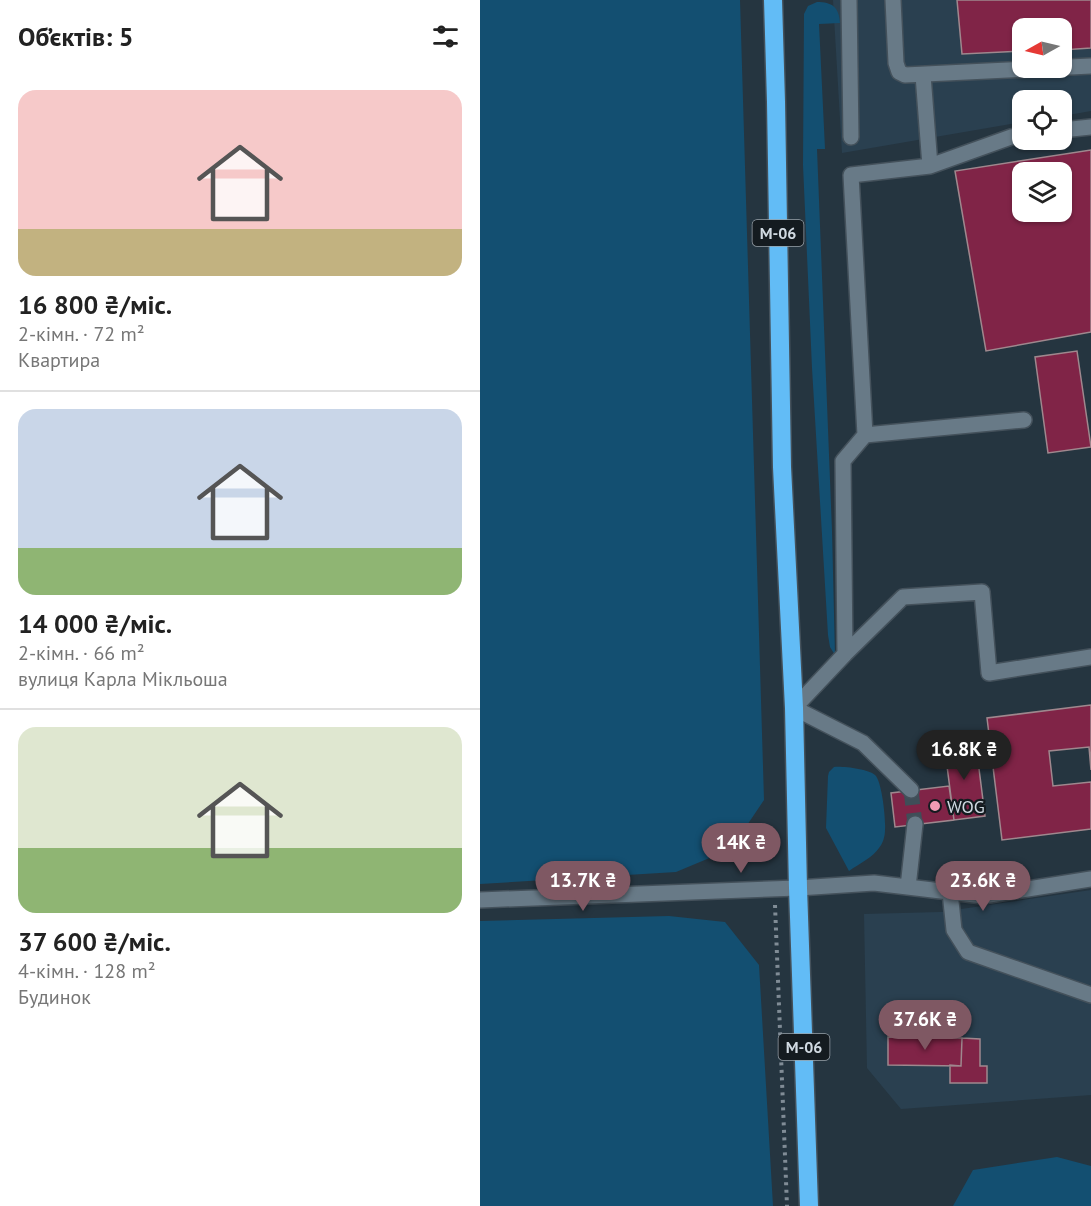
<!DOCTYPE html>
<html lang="uk">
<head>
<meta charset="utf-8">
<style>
  body { margin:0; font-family:"PT Sans",sans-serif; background:#f6f6f6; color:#222; height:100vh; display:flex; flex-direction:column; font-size:22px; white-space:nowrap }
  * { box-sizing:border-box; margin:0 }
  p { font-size:20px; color:#767676 }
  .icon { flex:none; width:33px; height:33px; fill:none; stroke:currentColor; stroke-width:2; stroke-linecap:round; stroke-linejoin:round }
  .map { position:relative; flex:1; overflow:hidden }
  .side { display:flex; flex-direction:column; background:#fff; width:480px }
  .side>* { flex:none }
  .needle { width:39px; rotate:262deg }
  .tools { position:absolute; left:532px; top:18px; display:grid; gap:12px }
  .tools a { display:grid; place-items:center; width:60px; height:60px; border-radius:12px; background:#fff; box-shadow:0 2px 4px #0004; font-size:30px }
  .price { position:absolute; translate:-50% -51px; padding:0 14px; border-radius:21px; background:#7f5863; color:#fff; font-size:20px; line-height:39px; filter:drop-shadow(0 2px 3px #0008) }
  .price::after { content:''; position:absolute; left:50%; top:36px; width:18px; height:14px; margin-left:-9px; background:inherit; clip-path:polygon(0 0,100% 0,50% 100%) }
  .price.current { background:#222; color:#fff }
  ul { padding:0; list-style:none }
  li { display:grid; align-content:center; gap:12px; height:318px; padding:0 18px }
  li+li { border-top:2px solid #e0e0e0 }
  li span { display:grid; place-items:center; height:186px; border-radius:18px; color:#555 }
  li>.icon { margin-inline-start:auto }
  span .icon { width:108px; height:108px; fill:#fffc; stroke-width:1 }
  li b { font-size:26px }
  h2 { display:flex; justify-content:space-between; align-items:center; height:72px; padding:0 18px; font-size:26px }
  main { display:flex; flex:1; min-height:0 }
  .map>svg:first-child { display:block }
  .built { fill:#2a4050; fill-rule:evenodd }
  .green { fill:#134f71 }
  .building { fill:#802447; stroke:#9f888e; stroke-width:1.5; fill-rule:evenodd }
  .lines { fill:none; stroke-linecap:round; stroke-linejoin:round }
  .minor-tunnel { stroke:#3f4e58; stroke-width:15; stroke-dasharray:15 8; stroke-linecap:butt }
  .minor-casing { stroke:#44515b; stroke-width:18 }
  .highway-casing { stroke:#44515b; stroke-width:21 }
  .path { stroke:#808c96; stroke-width:4; stroke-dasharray:3 4.5; stroke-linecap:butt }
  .minor { stroke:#687a87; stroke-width:15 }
  .highway { stroke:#62bcf6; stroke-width:18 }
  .poi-dot { fill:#f19ab3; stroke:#141b20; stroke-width:2 }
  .labels { text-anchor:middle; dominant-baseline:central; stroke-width:4.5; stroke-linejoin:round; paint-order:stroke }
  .shield { fill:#141b20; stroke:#98a1a8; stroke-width:1.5 }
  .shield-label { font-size:16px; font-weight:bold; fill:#d1dae2 }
  .poi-label { font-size:18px; fill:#d1dae2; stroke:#141b20; text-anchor:start }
</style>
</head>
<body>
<main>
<section class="side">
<h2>Об’єктів: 5<svg class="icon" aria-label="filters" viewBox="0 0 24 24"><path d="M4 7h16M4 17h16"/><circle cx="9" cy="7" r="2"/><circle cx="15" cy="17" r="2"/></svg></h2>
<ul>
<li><span style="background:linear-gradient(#f6c9c9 75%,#c2b280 0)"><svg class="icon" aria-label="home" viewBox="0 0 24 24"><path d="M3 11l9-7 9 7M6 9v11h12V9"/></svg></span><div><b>16 800 ₴/міс.</b><p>2-кімн. · 72 m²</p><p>Квартира</p></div></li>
<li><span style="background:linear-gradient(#c9d6e8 75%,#8fb573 0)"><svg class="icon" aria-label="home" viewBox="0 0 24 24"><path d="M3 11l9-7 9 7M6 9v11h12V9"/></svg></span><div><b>14 000 ₴/міс.</b><p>2-кімн. · 66 m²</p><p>вулиця Карла Мікльоша</p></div></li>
<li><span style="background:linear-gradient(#dfe7d0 65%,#8fb573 0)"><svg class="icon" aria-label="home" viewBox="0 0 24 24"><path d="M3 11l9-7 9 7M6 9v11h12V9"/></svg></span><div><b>37 600 ₴/міс.</b><p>4-кімн. · 128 m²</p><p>Будинок</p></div></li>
</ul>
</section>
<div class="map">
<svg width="611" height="1206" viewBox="0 0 611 1206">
  <rect width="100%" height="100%" fill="#253540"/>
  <path class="built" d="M353,0h258v111l-29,5v-16h-39v22l-181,31zM543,28h39v40h-39z
    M611,890v205l-190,14 -34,-41 -3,-154 77,-2z"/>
  <path class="green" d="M0,0h260l24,800 -33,49 -55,23 -196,12z
    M337,2c15,0 22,5 23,21l-21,1 6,125h-8l15,382 3,124 -5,-8 -2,-12 -16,-267 -9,-203 1,-151 4,-8z
    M354,767c9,-1 34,2 41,8 7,6 11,45 10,55 0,6 -2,13 -6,18 -6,9 -20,16 -30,23l-23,-43 2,-52 1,-4z
    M189,916l56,6 34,43 14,241h-293v-285z
    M577,1157l34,9v40h-138l20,-36z"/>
  <path class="building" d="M477,0h134v48l-29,2v-22h-39v23l-61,3z
    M611,150v182l-105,19 -31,-180zM543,172h39v40h-39z
    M597,351l14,96 -43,6 -13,-96z
    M611,705v65l-2,-23 -40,4 4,35 38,-4v47l-89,11 -15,-122z
    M478,741l1,6 17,-2 9,71 -31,4 -10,-77z
    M469,786l5,34 -59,7 -4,-34z
    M408,1037l74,1 -1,28 -73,-1z
    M482,1038l18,1v27h7v17h-37v-18l11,1z"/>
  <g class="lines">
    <path class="minor-tunnel" d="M431,790l4,34"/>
    <defs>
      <path id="minor" d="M369,0l2,137
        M413,0l3,63 3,9 6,3 186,-9
        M443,75l7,91
        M582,130l29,-3
        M385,435l-14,-260 79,-9 81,-29 12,-2
        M365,654l-2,-193 22,-26 159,-15
        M431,790l-48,-47 -69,-35 51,-54 58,-57 79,-5 7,81 102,-16
        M428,887l7,-63
        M470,892l4,38 14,22 123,43
        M0,900l318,-12 76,-5 109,13 108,-17"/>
      <path id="highway" d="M293,0l3,102 6,365 12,241 4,180 11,318"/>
    </defs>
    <use href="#minor" class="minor-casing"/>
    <use href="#highway" class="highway-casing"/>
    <path class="path" d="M295,905l12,301"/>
    <use href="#minor" class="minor"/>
    <use href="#highway" class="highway"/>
  </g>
  <circle class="poi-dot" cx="455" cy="806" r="6"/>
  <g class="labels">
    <g class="shield">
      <rect x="272.5" y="220" width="51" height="26" rx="4.5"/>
      <rect x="298.5" y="1034" width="51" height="26" rx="4.5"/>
    </g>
    <g class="shield-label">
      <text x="298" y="233">М-06</text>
      <text x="324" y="1047">М-06</text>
    </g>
    <g class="poi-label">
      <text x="467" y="806">WOG</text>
    </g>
  </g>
</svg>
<div class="tools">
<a><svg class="needle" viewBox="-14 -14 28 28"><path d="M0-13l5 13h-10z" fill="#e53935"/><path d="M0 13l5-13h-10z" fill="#767676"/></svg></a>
<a><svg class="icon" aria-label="locate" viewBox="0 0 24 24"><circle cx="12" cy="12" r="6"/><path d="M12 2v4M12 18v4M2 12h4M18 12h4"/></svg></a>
<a><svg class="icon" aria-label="layers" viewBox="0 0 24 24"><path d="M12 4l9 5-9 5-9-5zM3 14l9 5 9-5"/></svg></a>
</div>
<b class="price current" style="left:484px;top:781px">16.8K ₴</b>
<b class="price" style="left:261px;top:874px">14K ₴</b>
<b class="price" style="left:103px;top:912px">13.7K ₴</b>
<b class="price" style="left:503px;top:912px">23.6K ₴</b>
<b class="price" style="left:445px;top:1051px">37.6K ₴</b>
</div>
</main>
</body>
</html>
